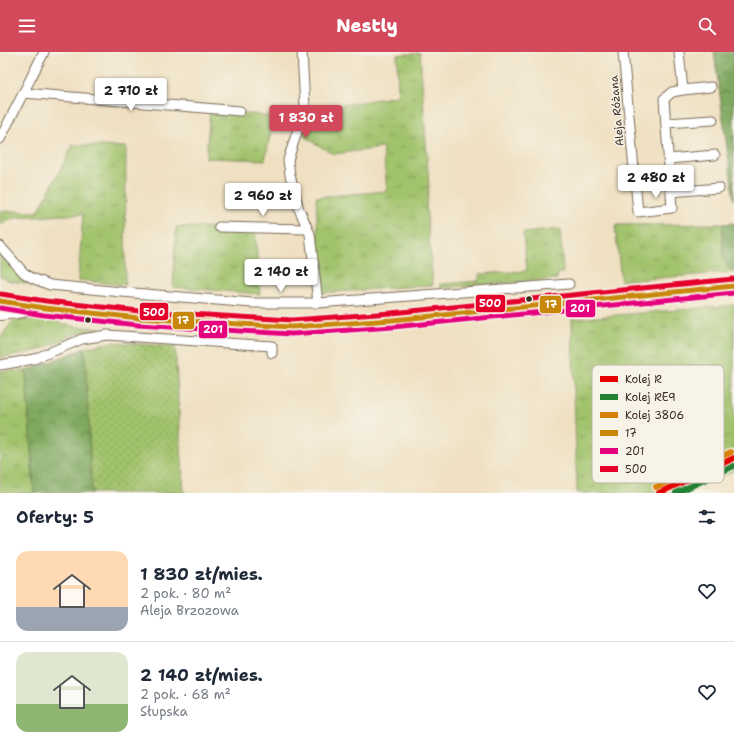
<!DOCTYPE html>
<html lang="pl">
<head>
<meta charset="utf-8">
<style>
  body { margin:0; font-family:"Shantell Sans",sans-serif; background:#f2f2f3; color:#1f2937; height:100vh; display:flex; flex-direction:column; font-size:15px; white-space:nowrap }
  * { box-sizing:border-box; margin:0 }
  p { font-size:13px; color:#747a83 }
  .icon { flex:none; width:22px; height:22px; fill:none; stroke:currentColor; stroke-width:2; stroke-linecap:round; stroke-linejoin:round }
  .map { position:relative; height:441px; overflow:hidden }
  .details { display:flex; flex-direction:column; background:#fff; flex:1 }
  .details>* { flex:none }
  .price { position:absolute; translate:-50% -34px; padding:0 9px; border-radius:4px; background:#fff; color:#222; font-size:13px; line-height:26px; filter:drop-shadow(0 1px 2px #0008) }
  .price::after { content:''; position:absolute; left:50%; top:24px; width:12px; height:9px; margin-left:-6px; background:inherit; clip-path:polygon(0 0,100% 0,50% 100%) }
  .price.active { background:#d1495b; color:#fff }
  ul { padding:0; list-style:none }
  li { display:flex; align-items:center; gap:12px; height:100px; padding:0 16px }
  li+li { border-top:1px solid #e0e1e3 }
  li span { display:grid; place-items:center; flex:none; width:112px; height:80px; border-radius:12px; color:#555 }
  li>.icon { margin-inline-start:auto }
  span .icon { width:48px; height:48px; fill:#fffc; stroke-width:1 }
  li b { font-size:17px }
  h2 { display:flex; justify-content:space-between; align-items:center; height:48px; padding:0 16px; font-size:17px }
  header { display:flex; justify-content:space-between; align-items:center; height:52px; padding:0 16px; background:#d1495b; color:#fff; font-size:18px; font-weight:800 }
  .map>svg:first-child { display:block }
  .grass { fill:url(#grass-tufts); stroke:#6e7645 }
  .forest { fill:url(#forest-crowns); stroke:#5e6a3f }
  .garden { fill:url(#garden-dots); stroke:#6e7645 }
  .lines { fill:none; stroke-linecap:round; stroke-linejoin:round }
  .minor-casing { stroke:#7a6a57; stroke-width:11 }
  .primary-casing { stroke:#7a6a57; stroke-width:16 }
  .minor { stroke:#fff; stroke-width:9 }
  .primary { stroke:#fff; stroke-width:14 }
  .bus-1-casing { stroke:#f7f3e8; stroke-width:8 }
  .bus-2-casing { stroke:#f7f3e8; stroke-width:8 }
  .bus-3-casing { stroke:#f7f3e8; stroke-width:8 }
  .bus-1 { stroke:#c88708; stroke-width:5 }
  .bus-2 { stroke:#e5007d; stroke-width:5 }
  .bus-3 { stroke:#e4002b; stroke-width:5 }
  .rail-1-casing { stroke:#f7f3e8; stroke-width:9 }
  .rail-2-casing { stroke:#f7f3e8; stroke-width:9 }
  .rail-3-casing { stroke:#f7f3e8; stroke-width:9 }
  .rail-1 { stroke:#e50000; stroke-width:6 }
  .rail-2 { stroke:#238132; stroke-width:6 }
  .rail-3 { stroke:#d88006; stroke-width:6 }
  .bus-dot { fill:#3b2a1e; stroke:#f7f3e8; stroke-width:1.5 }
  .labels { text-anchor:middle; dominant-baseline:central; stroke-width:3; stroke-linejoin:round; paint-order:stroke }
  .street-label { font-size:11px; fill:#3b2a1e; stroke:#f7f3e8 }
  .key { fill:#f7f3e8; stroke:#bfb7ab; stroke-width:1 }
  .key-label { font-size:11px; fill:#3b2a1e }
  .line-badge { stroke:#f7f3e8; stroke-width:1.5 }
  .badge-label { font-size:11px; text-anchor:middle; font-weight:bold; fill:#fff }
</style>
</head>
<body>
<header><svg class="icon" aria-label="menu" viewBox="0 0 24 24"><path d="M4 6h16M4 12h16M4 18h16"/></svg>Nestly<svg class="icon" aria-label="search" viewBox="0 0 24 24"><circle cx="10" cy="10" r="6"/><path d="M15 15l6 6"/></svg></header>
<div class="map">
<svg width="734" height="441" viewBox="0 0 734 441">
  <defs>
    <pattern id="grass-tufts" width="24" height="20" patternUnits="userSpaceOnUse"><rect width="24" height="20" fill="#a1c36c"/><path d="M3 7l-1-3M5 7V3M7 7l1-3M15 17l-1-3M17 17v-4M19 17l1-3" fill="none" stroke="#849f58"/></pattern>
    <pattern id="forest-crowns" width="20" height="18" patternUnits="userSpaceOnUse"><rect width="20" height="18" fill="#80a960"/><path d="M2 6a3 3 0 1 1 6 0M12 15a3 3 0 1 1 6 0" fill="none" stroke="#6a8a4f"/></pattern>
    <pattern id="garden-dots" width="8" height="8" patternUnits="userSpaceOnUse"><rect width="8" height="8" fill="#a1c36c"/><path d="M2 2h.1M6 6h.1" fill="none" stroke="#849f58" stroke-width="1.8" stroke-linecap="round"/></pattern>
  </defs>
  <rect width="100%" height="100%" fill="#f7f3e8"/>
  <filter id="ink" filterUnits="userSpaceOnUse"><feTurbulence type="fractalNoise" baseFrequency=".025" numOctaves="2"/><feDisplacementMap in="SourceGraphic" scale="8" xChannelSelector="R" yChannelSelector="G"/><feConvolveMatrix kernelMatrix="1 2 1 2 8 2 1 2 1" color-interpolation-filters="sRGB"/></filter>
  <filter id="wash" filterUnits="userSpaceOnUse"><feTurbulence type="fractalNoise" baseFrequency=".012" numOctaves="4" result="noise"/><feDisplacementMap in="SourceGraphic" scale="16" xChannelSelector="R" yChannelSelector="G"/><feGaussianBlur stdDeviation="0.9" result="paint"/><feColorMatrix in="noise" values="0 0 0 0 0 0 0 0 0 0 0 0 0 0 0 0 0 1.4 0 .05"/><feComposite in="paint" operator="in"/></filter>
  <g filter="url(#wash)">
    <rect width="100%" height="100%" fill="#efe0c1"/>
    <path class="grass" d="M420,1l9,133 -3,19 7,80 -112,8 -5,-96 71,-6 -4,-43 -50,6 -28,-17 -2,-5 8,-22 87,-14 -1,-41z
      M210,57l64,8 -9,43 -59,-2z
      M73,93l53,2 -1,138 -47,-5 5,-66 -68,4 -15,7v-14l38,1z
      M723,172c0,17 -3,37 11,48l-113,9 -6,-56z
      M176,175l79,1 5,66 -87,-7z
      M560,177l3,44h-5l-1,6 -116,9 -1,-4 39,-3v-7l48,-3 -4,-38z
      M0,201c13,15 21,22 39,32l-29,-4 -10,-5z
      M734,253v150l-83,38h-74l-5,-174z
      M37,267h11l29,8 23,1 -25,6 -35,16 -40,8v-20l13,-17z
      M0,319h26l8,122h-34z
      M734,410v8l-47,23h-19z"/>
    <path class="forest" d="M714,0h20v148z
      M734,171v48c-15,-4 -11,-35 -11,-47z
      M85,296l7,145h-58l-8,-122z"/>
    <path class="garden" d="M112,290l63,5 9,146h-92l-7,-145z"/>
  </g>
  <g filter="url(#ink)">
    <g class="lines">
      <defs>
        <path id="minor" d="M302,0l3,55 -17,53 2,15 9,34 11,25 8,69
          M623,0l15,160 34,-4 -8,-109 8,-7 11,-2 -4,-38
          M683,38l28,-3
          M24,41l216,18
          M666,71l47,-3
          M0,87l44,-87
          M668,107l47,-4
          M671,140l48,-4
          M219,175l88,2
          M0,194l24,27 8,5 18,7 72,7 130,11h66l251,-19
          M0,313l18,-3 16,-3 48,-20 25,-4 165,11v7"/>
        <path id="primary" d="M0,249l45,7 94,10 103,7 50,2 100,-7 342,-34
          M0,261l23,-3"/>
      </defs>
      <use href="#minor" class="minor-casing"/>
      <use href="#primary" class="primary-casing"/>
      <use href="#minor" class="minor"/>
      <use href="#primary" class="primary"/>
      <defs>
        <path id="bus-1" d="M0,249l45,7 94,10 153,9 100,-7 342,-34"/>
        <path id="bus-2" d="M0,256l44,7 94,10 154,9 101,-7 341,-34"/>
        <path id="bus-3" d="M1,242l45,7 94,10 152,9 99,-7 342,-34"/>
      </defs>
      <use href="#bus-1" class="bus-1-casing"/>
      <use href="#bus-2" class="bus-2-casing"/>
      <use href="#bus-3" class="bus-3-casing"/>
      <use href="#bus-1" class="bus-1"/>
      <use href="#bus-2" class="bus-2"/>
      <use href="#bus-3" class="bus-3"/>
      <defs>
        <path id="rail-1" d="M659,441l75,-35"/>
        <path id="rail-2" d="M676,441l58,-27"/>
        <path id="rail-3" d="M656,435l75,-35"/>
      </defs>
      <use href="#rail-1" class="rail-1-casing"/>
      <use href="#rail-2" class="rail-2-casing"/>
      <use href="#rail-3" class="rail-3-casing"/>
      <use href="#rail-1" class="rail-1"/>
      <use href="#rail-2" class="rail-2"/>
      <use href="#rail-3" class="rail-3"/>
    </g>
  </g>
  <g class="bus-dot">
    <circle cx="529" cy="247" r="3.5"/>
    <circle cx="88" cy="268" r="3.5"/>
  </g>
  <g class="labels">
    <g class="street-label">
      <text transform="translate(617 59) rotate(-95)">Aleja Różana</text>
    </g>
  </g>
  <rect x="592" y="313" width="132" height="118" rx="6" class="key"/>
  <rect x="600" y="324" width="18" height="6" fill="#e50000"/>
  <rect x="600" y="342" width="18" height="6" fill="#238132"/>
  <rect x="600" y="360" width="18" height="6" fill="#d88006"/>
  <rect x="600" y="378" width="18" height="6" fill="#c88708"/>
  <rect x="600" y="396" width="18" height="6" fill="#e5007d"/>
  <rect x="600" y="414" width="18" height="6" fill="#e4002b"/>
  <g class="key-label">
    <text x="625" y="331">Kolej R</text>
    <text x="625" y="349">Kolej RE9</text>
    <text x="625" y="367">Kolej 3806</text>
    <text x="625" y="385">17</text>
    <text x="625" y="403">201</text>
    <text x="625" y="421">500</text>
  </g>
  <g class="line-badge">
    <rect x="475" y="242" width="31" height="19" rx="4" fill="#e4002b"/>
    <rect x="539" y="243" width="23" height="19" rx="4" fill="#c88708"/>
    <rect x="565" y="247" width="31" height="19" rx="4" fill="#e5007d"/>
    <rect x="139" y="250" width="30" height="19" rx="4" fill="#e4002b"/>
    <rect x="172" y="259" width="23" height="19" rx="4" fill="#c88708"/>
    <rect x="198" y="268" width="30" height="19" rx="4" fill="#e5007d"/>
  </g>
  <g class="badge-label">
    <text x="490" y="255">500</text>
    <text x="551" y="256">17</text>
    <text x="580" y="260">201</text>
    <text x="154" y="264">500</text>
    <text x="183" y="272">17</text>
    <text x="213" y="281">201</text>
  </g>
</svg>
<b class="price" style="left:131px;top:60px">2 710 zł</b>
<b class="price active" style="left:306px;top:87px">1 830 zł</b>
<b class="price" style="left:656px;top:147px">2 480 zł</b>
<b class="price" style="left:263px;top:165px">2 960 zł</b>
<b class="price" style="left:281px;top:241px">2 140 zł</b>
</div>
<section class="details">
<h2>Oferty: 5<svg class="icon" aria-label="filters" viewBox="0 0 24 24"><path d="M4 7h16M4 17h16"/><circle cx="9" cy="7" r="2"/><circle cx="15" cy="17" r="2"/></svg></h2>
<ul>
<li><span style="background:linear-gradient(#ffd9b3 70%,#9aa5b1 0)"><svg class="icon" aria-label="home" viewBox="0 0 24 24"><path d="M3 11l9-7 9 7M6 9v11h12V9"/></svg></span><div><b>1 830 zł/mies.</b><p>2 pok. · 80 m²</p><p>Aleja Brzozowa</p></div><svg class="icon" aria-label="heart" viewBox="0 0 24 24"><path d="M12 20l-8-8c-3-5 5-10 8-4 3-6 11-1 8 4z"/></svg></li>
<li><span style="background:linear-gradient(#dfe7d0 65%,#8fb573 0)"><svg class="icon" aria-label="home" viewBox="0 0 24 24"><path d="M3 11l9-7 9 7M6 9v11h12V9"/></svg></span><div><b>2 140 zł/mies.</b><p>2 pok. · 68 m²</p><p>Słupska</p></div><svg class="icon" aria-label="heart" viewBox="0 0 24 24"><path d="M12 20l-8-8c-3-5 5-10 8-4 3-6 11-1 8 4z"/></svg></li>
</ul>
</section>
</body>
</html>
